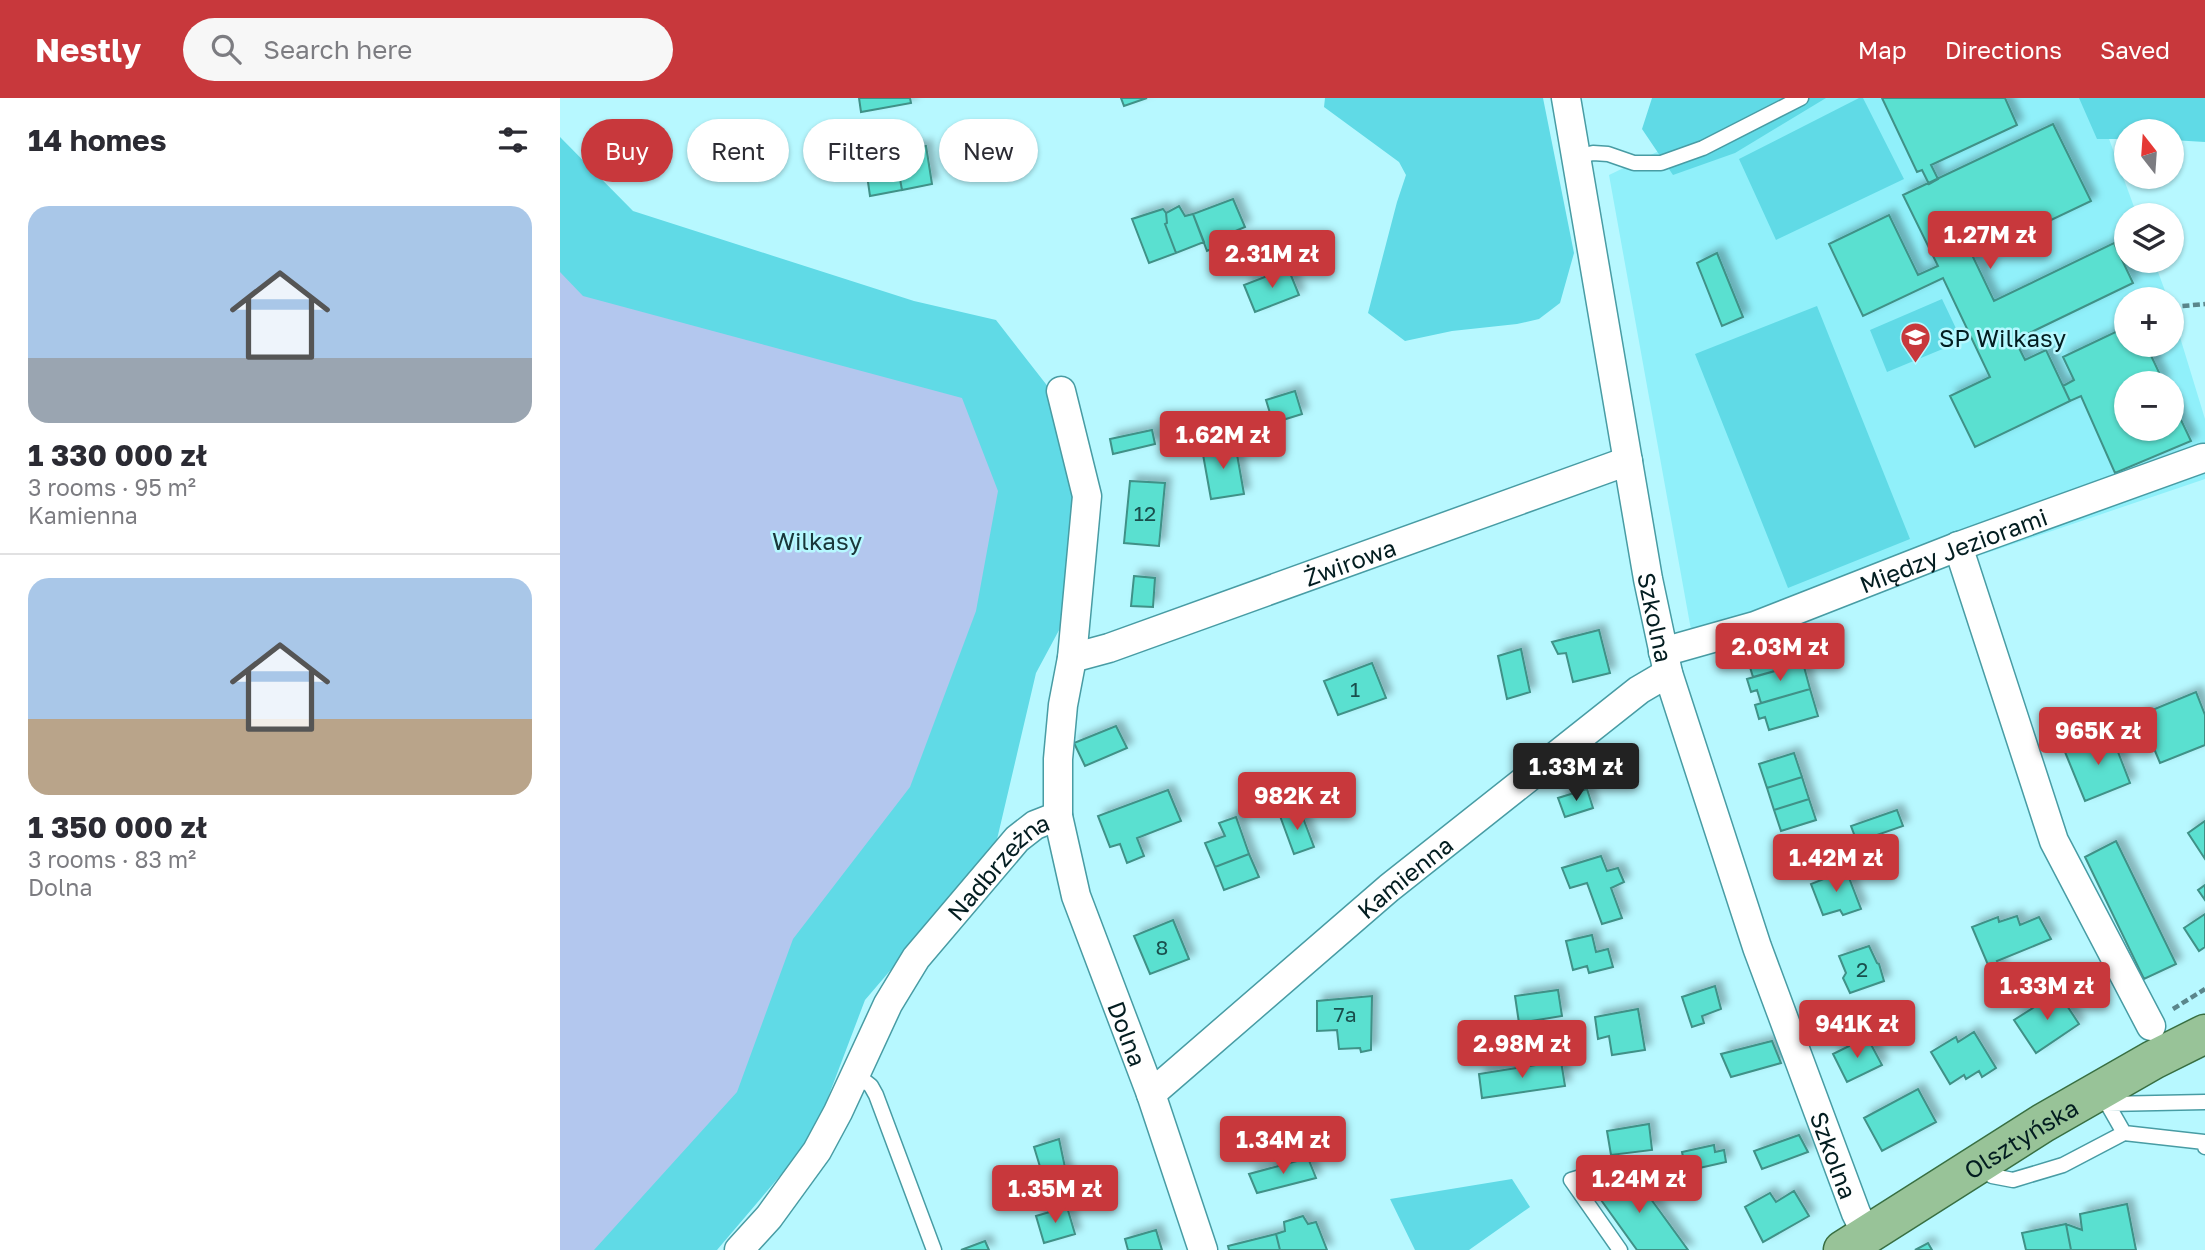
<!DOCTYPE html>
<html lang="en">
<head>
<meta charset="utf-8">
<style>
  body { margin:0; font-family:"Golos Text",sans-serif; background:#f7f7f7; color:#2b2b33; height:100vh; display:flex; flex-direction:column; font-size:26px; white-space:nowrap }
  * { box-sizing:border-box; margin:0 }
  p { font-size:23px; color:#7c7c81 }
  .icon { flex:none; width:38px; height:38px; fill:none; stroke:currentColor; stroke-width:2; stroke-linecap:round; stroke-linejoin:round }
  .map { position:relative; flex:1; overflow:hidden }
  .panel { display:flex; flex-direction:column; background:#fff; width:560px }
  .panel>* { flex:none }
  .hud { position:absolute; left:21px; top:21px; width:665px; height:63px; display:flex; gap:14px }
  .needle { width:46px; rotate:343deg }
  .buttons { position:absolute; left:1554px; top:21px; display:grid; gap:14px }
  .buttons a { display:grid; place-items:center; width:70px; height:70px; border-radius:50%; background:#fff; box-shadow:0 2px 5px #0004; font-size:35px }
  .price { position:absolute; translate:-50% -60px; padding:0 16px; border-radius:7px; background:#c8383c; color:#fff; font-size:23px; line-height:46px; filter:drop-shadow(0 2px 4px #0008) }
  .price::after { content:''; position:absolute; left:50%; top:42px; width:21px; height:16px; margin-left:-10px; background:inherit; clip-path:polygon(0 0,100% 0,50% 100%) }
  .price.active { background:#222; color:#fff }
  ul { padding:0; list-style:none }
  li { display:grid; align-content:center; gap:14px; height:371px; padding:0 28px }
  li+li { border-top:2px solid #e1e1e2 }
  li span { display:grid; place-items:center; height:217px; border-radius:21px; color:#555 }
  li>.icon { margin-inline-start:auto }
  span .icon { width:126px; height:126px; fill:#fffc; stroke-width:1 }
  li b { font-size:30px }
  h2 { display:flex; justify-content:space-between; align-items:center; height:84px; padding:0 28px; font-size:30px }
  .pill { padding:0 24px; border-radius:32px; background:#fff; box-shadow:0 2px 5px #0004; font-size:24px; line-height:63px }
  .pill.active { background:#c8383c; color:#fff }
  header { display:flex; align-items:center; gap:42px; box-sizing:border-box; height:98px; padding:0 35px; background:#c8383c; color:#fff }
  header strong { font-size:33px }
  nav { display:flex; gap:38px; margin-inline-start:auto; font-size:24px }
  .search { width:490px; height:63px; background:#f7f7f7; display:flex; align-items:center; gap:18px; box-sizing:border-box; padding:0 24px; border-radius:38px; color:#7c7c81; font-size:26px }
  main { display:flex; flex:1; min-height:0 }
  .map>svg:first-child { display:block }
  .built { fill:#90f0fa; fill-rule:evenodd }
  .green { fill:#60dae6 }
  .water { fill:#b3c7ee }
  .building { fill:#5ae0d0; stroke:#3f9187; stroke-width:2; filter:url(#shadow) }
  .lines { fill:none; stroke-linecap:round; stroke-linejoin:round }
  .service-casing { stroke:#489ca4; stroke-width:17 }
  .minor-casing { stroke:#489ca4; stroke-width:31 }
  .primary-casing { stroke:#386f42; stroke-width:41 }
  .path { stroke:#5a868b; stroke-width:4.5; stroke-dasharray:7 3.5; stroke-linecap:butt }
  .service { stroke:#fff; stroke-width:14 }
  .minor { stroke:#fff; stroke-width:28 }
  .primary { stroke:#98c398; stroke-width:38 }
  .labels { text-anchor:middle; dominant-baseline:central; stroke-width:5; stroke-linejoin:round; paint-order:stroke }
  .number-label { font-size:21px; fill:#194e4c }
  .poi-label { font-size:24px; fill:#031d20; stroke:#b7f8ff; text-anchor:start }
  .park-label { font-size:24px; fill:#1a373a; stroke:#b7f8ff }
  .street-label { font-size:24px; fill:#031d20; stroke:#b7f8ff }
</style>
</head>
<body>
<header>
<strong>Nestly</strong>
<div class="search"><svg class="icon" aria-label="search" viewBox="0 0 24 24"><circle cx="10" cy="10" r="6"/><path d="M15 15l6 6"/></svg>Search here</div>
<nav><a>Map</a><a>Directions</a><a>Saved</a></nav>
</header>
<main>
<section class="panel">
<h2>14 homes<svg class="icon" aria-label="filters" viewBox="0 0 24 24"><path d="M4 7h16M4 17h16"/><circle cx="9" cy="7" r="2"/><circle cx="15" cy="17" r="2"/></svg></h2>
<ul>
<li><span style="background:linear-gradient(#a9c7e8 70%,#9aa5b1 0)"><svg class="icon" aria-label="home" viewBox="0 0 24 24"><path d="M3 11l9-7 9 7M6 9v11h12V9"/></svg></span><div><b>1 330 000 zł</b><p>3 rooms · 95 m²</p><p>Kamienna</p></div></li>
<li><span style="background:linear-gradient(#a9c7e8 65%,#b9a48a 0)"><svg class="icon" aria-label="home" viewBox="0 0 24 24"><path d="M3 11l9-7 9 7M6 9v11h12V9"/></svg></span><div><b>1 350 000 zł</b><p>3 rooms · 83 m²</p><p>Dolna</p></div></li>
</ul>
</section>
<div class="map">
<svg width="1645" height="1152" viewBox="0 0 1645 1152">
  <defs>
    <filter id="shadow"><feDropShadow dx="6" dy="-6" stdDeviation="3.5" flood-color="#0004"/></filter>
  </defs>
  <rect width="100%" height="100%" fill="#b7f8ff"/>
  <path class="built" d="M1209,0h325l43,117h-11v46h28l14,38h-42v46h46v-34l33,108v60l-510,173 -86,-477zM1566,285h46v46h-46z"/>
  <path class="green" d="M765,0h218l31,155 -14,50 -21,16 -22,5 -65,7 -47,10 -37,-28 29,-111 9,-27 -7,-13 -75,-55z
    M1092,0h174l-91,55 -62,22 -31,-46z
    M1299,0h4l41,81 -128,61 -37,-81z
    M1519,0h126v44l-33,-2v-9h-46v8h-29z
    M0,39l73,74 281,90 82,19 53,68 31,139 -15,92 -29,54 -41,175 -130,152 -52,137 -96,113h-157z
    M1382,201l20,42 -75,31 -17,-42z
    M1257,208l93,233 -122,49 -93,-234z
    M952,1081l18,28 -61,43h-54l-25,-51z"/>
  <path class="water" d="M0,174l23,24 379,102 36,93 -22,120 -66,176 -117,152 -56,153 -143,158h-34z"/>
  <path class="building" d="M299,0h51l1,5 -50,9z
    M561,0h26l-23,8z
    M1322,0h123l12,27 -86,40 7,14 -9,5 -7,-14 -5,2z
    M1493,26l38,77 -118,56 21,44 120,-58 19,40 -118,57 10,20 21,-10 24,51 -95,46 -25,-51 40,-19 -47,-99 -80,38 -34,-72 60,-29 29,60 20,-9 -35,-71z
    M366,48l6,38 -30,6 -7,-38z
    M335,54l7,38 -32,6 -3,-21 -18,2 -3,-16z
    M673,101l12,28 -33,14 4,6 -9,4 -14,-37z
    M619,108l6,10 8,-2 11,28 -28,11 -11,-29 2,-1 -1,-10z
    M603,111l3,4 1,10 -2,1 11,29 -27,10 -17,-44z
    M1157,155l26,64 -21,9 -25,-63z
    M728,170l11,27 -44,17 -11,-27z
    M1566,229v18h20l18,38h-38v46h46v-28l19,40 -76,32 -34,-77 -11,5 -7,-15 11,-6 -11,-23z
    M735,293l7,23 -29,9 -7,-23z
    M592,332l3,14 -42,10 -3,-15z
    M675,345l9,51 -33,5 -9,-50z
    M570,383l35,2 -6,63 -35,-3z
    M574,478l21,2 -2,29 -22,-1z
    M1039,532l11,43 -37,9 -7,-29 -8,1 -6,-12z
    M1235,538l8,27 -50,14 -4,-13 -6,1 -4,-13z
    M961,551l9,43 -23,7 -9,-43z
    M812,565l14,35 -48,17 -14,-34z
    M1243,565l7,26 -49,14 -4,-13 -6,2 -4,-13z
    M1250,591l8,27 -49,14 -4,-13 -6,2 -4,-14z
    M1636,594l9,23v30l-45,18 -20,-48z
    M556,628l11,22 -42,18 -11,-23z
    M1551,636l19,49 -45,18 -20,-49z
    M1234,655l8,24 -35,11 -8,-24z
    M1242,679l7,22 -35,11 -7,-22z
    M1027,691l6,19 -28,9 -7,-19z
    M608,692l13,31 -44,17 7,18 -17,7 -7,-19 -10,3 -12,-31z
    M1249,701l7,21 -35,11 -7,-21z
    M740,712l14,37 -20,7 -14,-38z
    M1337,712l6,16 -46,16 -6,-16z
    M676,719l13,37 -34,13 -10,-24 20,-7 -6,-13z
    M1645,723v38l-17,-26z
    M1556,743l60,123 -32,15 -59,-122z
    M689,756l10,23 -35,13 -9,-23z
    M1041,758l6,15 11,-3 6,14 -13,6 11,30 -20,6 -15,-41 -17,5 -8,-20z
    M1286,772l15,39 -18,6 -3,-5 -17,5 -12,-31z
    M1645,787v15l-7,-10z
    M1645,816v33l-6,4 -15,-23z
    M1457,818l3,9 19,-8 12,22 -54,22 4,7 -10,4 -19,-45 26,-10 1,5z
    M613,822l16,39 -39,15 -16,-38z
    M1032,837l4,17 12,-3 5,18 -24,6 -2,-7 -14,4 -7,-29z
    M1309,848l8,17 2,1 5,17 -34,12 -7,-15 3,-5 -7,-17z
    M1155,888l6,23 -19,7 2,7 -12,4 -10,-30z
    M998,892l4,26 -43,7 -4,-27z
    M1498,894l21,32 -43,29 -22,-33z
    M812,898l-1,54 -10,2 -1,-4 -21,1 -2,-19 -20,1v-30z
    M1078,911l7,41 -33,5 -3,-19 -11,3 -3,-22z
    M1414,934l22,36 -14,9 -3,-6 -13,8 -2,-4 -14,9 -19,-32 25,-15 2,5z
    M1307,939l15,28 -35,17 -14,-28z
    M1212,943l9,22 -50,14 -10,-23z
    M1001,963l4,25 -83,12 -3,-24z
    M1358,991l18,33 -54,29 -18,-33z
    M1089,1026l3,26 -41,5 -4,-24z
    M1239,1037l9,17 -46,17 -8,-18z
    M499,1041l8,38 -22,6 -11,-36z
    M1154,1047l1,7 9,-2 2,12 -40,9 -4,-19z
    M748,1060l8,20 -59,15 -8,-19z
    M1069,1071l59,81h-51l-41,-57z
    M1234,1093l15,25 -46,26 -18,-35 25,-14 6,9z
    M1567,1106l9,46h-65l-5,-26 16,6 -2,-16z
    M507,1109l8,27 -31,9 -8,-27z
    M743,1118l5,8 8,-2 11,28h-47l-4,-16 9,-3 -1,-9z
    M1506,1126l5,26h-45l-4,-17z
    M596,1132l6,20h-34l-3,-11z
    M716,1136l4,16h-51l-1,-4z
    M425,1143l4,9h-28z
    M1368,1145l4,7h-17z"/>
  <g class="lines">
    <defs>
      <path id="service" d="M1016,59l17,-4 15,1 26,9h27l42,-15 98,-50
        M296,976l15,12 5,9 58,155
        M1544,1000l20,35
        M1547,1006l98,-2
        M1421,1068l11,10 21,4 50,-15 61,-32 80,9 1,5
        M1054,1069l-43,13 49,70"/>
      <g id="minor">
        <path id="s1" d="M1006,0l82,481 20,94 89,274 99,266 10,20"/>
        <path d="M1398,448l96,295 97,185"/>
        <path id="s2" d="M1103,554l92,-26 207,-81 241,-87"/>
        <path id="s3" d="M512,560l37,-10 519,-187"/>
        <path id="s4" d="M498,718l18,80 75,198 52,156"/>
        <path id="s5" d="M591,996l238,-206 250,-198 29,-17"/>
        <path id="s6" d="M179,1152l30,-33 48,-66 21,-39 50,-108 28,-46 101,-119 18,-14 23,-9v-57l5,-54 9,-47 15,-162 -26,-105"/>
      </g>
      <g id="primary">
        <path id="s7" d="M1283,1152l200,-127 110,-63 52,-26"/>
      </g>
    </defs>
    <use href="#service" class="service-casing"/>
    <use href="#minor" class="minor-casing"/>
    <use href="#primary" class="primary-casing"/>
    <path class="path" d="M1612,209l33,-3
      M1613,911l32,-20"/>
    <use href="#service" class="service"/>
    <use href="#minor" class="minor"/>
    <use href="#primary" class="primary"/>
  </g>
  <defs>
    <symbol id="school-pin" viewBox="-11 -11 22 30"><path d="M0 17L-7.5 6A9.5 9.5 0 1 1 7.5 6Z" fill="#c8383c" stroke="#b7f8ff"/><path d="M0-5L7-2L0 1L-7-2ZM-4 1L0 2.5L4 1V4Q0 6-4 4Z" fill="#fff"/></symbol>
  </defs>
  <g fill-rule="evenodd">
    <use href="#school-pin" x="1338" y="222" width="35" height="47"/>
  </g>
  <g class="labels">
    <g class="number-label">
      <text x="585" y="415">12</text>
      <text x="795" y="591">1</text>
      <text x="602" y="849">8</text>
      <text x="1302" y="871">2</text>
      <text x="785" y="916">7a</text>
    </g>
    <g class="poi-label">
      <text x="1379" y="239">SP Wilkasy</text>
    </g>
    <g class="park-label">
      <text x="257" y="442">Wilkasy</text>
    </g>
    <g class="street-label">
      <text stroke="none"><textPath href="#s2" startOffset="308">Między Jeziorami</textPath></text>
      <text stroke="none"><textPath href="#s3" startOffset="294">Żwirowa</textPath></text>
      <text stroke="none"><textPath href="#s1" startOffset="527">Szkolna</textPath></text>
      <text stroke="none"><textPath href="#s6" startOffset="467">Nadbrzeżna</textPath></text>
      <text stroke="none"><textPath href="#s5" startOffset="334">Kamienna</textPath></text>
      <text stroke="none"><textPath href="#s4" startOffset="229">Dolna</textPath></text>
      <text stroke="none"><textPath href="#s7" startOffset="210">Olsztyńska</textPath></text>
      <text stroke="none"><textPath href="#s1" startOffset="1094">Szkolna</textPath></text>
    </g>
  </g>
</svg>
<div class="buttons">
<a><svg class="needle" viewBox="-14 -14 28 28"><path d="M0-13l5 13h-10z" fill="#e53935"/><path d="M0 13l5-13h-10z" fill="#7c7c81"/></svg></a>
<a><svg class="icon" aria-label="layers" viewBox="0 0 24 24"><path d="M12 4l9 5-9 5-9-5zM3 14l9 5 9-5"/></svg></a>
<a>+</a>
<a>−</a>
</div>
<b class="price" style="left:1430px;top:173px">1.27M zł</b>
<b class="price" style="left:712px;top:192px">2.31M zł</b>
<b class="price" style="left:663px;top:373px">1.62M zł</b>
<b class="price" style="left:1220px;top:585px">2.03M zł</b>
<b class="price" style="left:1538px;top:669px">965K zł</b>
<b class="price active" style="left:1016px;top:705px">1.33M zł</b>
<b class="price" style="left:737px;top:734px">982K zł</b>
<b class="price" style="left:1276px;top:796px">1.42M zł</b>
<b class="price" style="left:1487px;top:924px">1.33M zł</b>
<b class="price" style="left:1297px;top:962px">941K zł</b>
<b class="price" style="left:962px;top:982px">2.98M zł</b>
<b class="price" style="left:723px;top:1078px">1.34M zł</b>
<b class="price" style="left:1079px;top:1117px">1.24M zł</b>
<b class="price" style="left:495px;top:1127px">1.35M zł</b>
<div class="hud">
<a class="pill active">Buy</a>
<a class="pill">Rent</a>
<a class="pill">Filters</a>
<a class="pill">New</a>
</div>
</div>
</main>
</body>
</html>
